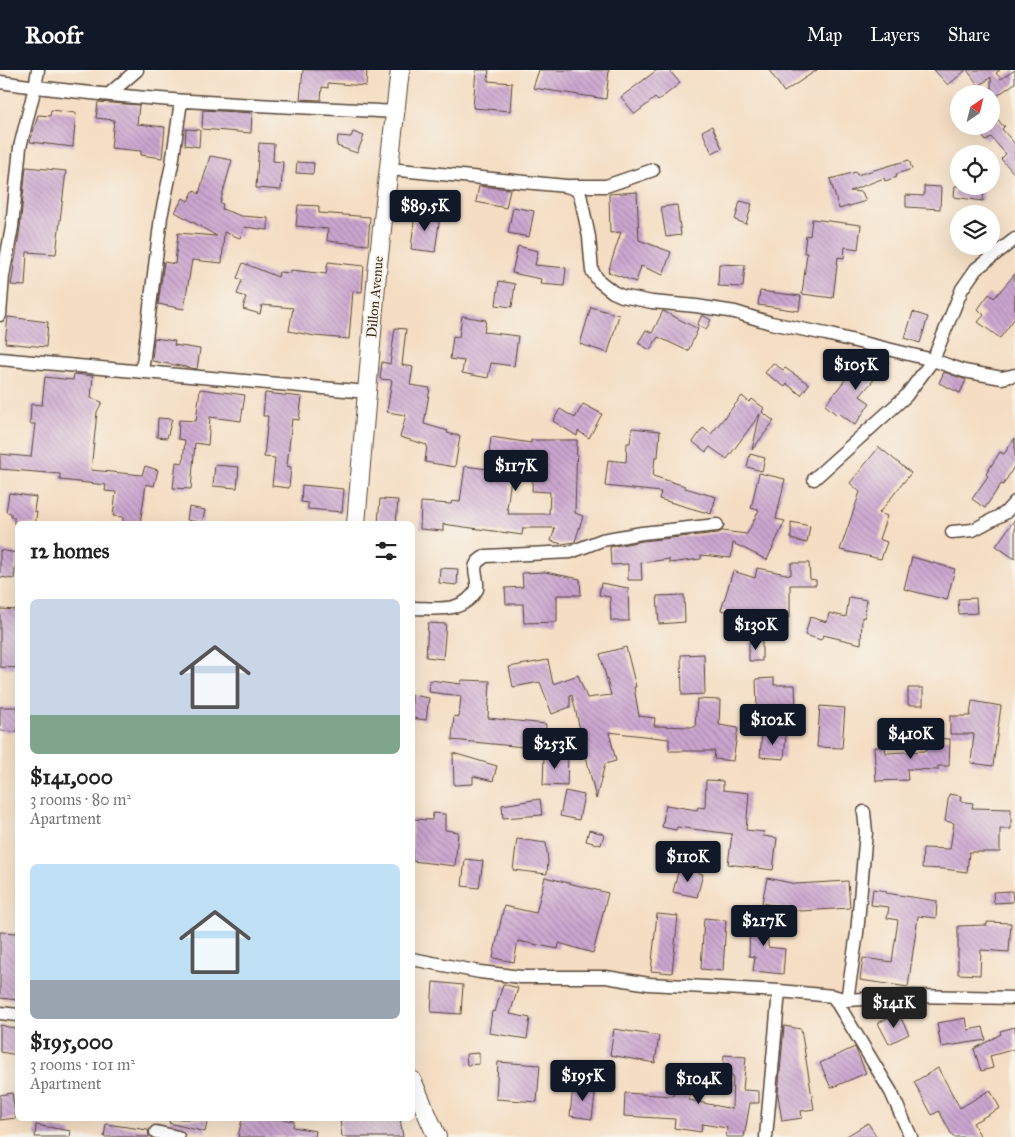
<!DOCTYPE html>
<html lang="en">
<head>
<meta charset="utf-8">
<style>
  body { margin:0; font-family:"IM FELL Great Primer",serif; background:#f6f6f6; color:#222; height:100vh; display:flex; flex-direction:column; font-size:19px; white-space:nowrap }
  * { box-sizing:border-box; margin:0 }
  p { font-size:16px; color:#767676 }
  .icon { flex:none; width:28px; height:28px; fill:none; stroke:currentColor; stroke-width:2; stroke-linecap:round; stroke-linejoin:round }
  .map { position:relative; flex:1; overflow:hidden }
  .details { position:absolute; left:15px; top:451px; width:400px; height:600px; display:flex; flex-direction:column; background:#fff; border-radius:8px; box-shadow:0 5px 20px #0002 }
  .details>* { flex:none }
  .needle { width:32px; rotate:35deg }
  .fabs { position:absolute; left:950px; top:15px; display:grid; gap:10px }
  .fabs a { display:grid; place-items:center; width:50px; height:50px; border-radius:50%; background:#fff; box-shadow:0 5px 20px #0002; font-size:25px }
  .price { position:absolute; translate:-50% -42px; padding:0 11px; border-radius:5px; background:#111827; color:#fff; font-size:16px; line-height:32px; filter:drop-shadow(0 1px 2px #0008) }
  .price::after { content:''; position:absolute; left:50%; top:30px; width:15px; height:11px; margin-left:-8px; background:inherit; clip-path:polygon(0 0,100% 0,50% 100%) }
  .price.active { background:#222; color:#fff }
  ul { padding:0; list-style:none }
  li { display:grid; align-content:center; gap:10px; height:265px; padding:0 15px }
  li span { display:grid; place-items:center; height:155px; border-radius:8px; color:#555 }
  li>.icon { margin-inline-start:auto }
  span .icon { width:90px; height:90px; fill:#fffc; stroke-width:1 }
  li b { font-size:21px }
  h2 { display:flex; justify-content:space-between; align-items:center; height:60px; padding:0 15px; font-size:21px }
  header { display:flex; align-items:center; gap:30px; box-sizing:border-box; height:70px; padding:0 25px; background:#111827; color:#fff }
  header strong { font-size:24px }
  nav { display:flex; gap:28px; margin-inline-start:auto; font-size:18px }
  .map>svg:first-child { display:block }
  .building { fill:url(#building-back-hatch); fill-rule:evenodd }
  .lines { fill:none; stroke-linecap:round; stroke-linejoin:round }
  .street-casing { stroke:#574537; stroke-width:15 }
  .secondary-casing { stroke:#574537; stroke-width:20 }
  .street { stroke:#fff; stroke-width:12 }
  .secondary { stroke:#fff; stroke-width:18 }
  .labels { text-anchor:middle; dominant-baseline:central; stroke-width:4; stroke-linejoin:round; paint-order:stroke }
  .street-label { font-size:14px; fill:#3b2a1e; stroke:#f7f3e8 }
</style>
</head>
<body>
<header>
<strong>Roofr</strong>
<nav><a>Map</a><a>Layers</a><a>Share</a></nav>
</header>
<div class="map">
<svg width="1015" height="1067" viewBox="0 0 1015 1067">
  <defs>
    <pattern id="building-back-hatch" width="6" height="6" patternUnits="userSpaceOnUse" patternTransform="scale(1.25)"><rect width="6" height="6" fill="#cba6d0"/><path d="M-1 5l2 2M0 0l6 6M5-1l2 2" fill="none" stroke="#a687a8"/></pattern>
  </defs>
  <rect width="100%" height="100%" fill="#f7f3e8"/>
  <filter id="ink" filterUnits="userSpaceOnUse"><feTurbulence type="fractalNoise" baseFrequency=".02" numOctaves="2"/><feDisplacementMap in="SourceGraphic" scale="10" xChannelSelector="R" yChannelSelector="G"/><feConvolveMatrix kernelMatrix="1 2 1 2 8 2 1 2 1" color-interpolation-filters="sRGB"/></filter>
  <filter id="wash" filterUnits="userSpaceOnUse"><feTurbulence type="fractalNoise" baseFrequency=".0096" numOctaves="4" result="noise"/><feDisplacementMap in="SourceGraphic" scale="20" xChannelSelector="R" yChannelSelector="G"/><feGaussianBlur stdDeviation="1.12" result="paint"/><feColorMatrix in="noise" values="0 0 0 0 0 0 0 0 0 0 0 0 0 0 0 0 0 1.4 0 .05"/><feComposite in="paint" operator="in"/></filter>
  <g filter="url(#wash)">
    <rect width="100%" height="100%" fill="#f4ddc2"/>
    <g id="blocks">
      <path class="building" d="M303,0h64l-1,16 -38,-3v5l-6,-1 -1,13 -21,-1z
        M476,0h13l-1,11 24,2 -2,28 -37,-3z
        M539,0h70l-3,29 -73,-11z
        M657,0h12l11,13 -22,18 -3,-3 -20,16 -14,-17z
        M769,0h48l-33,22z
        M934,0h32l-18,15z
        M967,0h33l-4,3 5,6 14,-9v13l-24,17v-23l-12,9z
        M98,32l41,3 -2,19 28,3 -3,31 -21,-3v-4l-30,-3 3,-28 -18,-2z
        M51,40l25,3 -3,34 -43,-5 8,-27 12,1z
        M203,40l49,3 -1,20 -49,-4z
        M991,41l12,15h2l-3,3 13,15v30l-14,-15 5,-5 -15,-17 -5,4 -12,-15h17z
        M712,56l10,22 -10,5 -10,-22z
        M186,59l14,1 -1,17 -14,-2z
        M353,62l11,4 -7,17 -20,-7 1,-10 13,1z
        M259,73l15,1 -1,17 10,1 -2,28 -25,-2z
        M210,86l22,4 -12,43 3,1 -1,5 19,7 27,2v12l-24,-3 -4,11 -16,-6 -2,31 -30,-3 -8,49 -26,-5 6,-42 11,2 3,-31 39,3 -42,-24 8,-14 5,3 6,-11 5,4z
        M909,90l3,9 -16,5 1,3 -12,4 -1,-3 -34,13 12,1 4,9 -27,8 -9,-30 26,-7 1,3z
        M297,92l17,1 -1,11 -17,-1z
        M26,97l40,4 -10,83 -29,-2 -2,34 -14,-1 9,-57z
        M479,116l31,3 -4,19 -30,-6z
        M924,116l17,1 -1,22 -34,-2v-12l18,1z
        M955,116h29l-1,15 -29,-4z
        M637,122l2,48 32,12 -8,23 -22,-9 -5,16 -28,-10 13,-40 -11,1 -1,-39z
        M740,131l12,3 -6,20 -11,-4z
        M298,135l21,1v7l51,4 -2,28 -41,-4 1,-12 -32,-3z
        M677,135l4,30 -15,2 -5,-30z
        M513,137l21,4 -5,26 -21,-4z
        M415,143l25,3 -5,36 -24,-3z
        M812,149l49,6 -3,24 -13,-2 -1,11 -6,-1 -5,41 -31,-4 5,-41h-3l2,-18 4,1z
        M518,176l20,5 -3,14 31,3 -2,18 -24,-2 1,-5 -29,-6z
        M328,192l36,4 -2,26 -9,-1 -4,48 -34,-3 -26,-5 4,-23 -31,-3 -2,9 -17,-5 3,-12 -9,-3 5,-14 -5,-2 6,-15 35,14 1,-5 12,1v-3l35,4z
        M719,194l26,1 -2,22 -25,-1z
        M1015,204v44l-15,20 -22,-16 6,-7 -6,-6 11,-15 5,4z
        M499,211l16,3 -3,23 -16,-2z
        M760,221l41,5 -2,15 -41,-6z
        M591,237l28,8 -11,38 -28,-9z
        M663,241l35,18 -10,22 -30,-14 -8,13 -12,-7 8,-13 6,3z
        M913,242l15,5 -8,26 -15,-5z
        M702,245l9,5 -5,10 -9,-5z
        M462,246l24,4 -2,12 34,4 -4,30 -23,-3 -3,15 -26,-5 2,-12 -14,-2 3,-23 6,1z
        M8,247l40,5 -2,25 -41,-4z
        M395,258l11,1 -4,36 11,2 -3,18 20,3 -6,36 24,7 -1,2 13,3 -5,31 -30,-5 2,-17 -27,-8 6,-22 -19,-3 5,-32 -12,-1 2,-17 8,2z
        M154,268l21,3 -1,4 26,4 -3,20 -45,-8z
        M874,284l7,2 8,6 -29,34 10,7 -15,22 -16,-12 -2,2 -12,-10 24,-30 5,4z
        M773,293l10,7 2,-2 24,16 -8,11 -14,-11 -2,3 -20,-14z
        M944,302l22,8 -6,13 -21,-10z
        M74,304l19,2 -2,22 11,4 -5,10 -6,58 51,5 3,-9 13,4 -4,16 -8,-2 -6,40h-17v-7l-10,-1 3,-24 -11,-1 1,-6 -46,-5v-6l-60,-5v-15l31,3 4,-33h-5l1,-20 11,1 3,-28 28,3z
        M200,319l45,6 -4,26 -31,-4 -2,28 -13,-2 -4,46 -18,-1 3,-26 7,1 2,-23 -7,-1 1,-19 17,1z
        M265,323l37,4 -3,23 -7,-1 -5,47 4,1 -2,21 -17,-2 3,-28 -11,-1 4,-41h-5z
        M742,326l7,6 3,-3 12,9 -2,4 12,9 -22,29 8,-36 -33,45 -17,-12 -4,5 -13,-10 10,-14 8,6z
        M583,334l19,10 -13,24 -11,-7 -1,5 -24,-15 7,-12 15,9z
        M158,348l14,1 -5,19 -10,-1z
        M632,358l28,3 -2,26h-3l-2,19 32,10v2l31,9 -5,17 -52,-15 2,-7 -56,-6 3,-26 18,2 1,-19h3z
        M491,367l40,6v-3h46l-2,73 8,3 -8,26 -13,2 -11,-3 4,-13h-32l-1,7 -79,-11v7l-23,-2 1,-27 30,2 1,-3 8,1 5,-36 22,3zM513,392l20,1 -1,28 18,1 -1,22h-41l1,-5h-2z
        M1015,368v27l-12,20 -2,-1 -16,24 -13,-9 16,-23 -2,-2 14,-22 4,2z
        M879,377l32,26 -32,40 8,3 -8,23 8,3 -6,17 -41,-9 20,-58 -10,-9z
        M750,384l15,4 -3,13 -15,-4z
        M215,395l24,2 -2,21 -24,-2z
        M759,403l26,6 -9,40 9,2 -18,39 -34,-17 -2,15 -30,-3v4l-32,4v-4l-28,4 1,17h-14v-16l-17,1 -1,-18 33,-6 75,-8 4,-2 25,3 12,-24 -8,-2z
        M302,415l42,4 -2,23 -34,-3v-6l-7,-1z
        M9,423l27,4 -2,14 3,1 -2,12h-21v-7h-3v-4l-5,-1z
        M380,429l18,1 -2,24h-18z
        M189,437l16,3 -3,13 -15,-3z
        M1015,449v40l-19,-13z
        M791,452l19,4 -3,17 -16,-4z
        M0,480l17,3 -3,26 -14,-2z
        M912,487l43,12 -8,31 -43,-11z
        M791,493h18l1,16 6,1v5h-26v32h-32l-4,17 -14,-3 3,-16 -22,-5 12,-39 22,7 2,-10 34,7z
        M440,498l18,1 -1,16 -18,-2z
        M545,502l35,7 1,16h-24v27l-33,1 -1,-19h-17l-1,-16 18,-1 -1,-14z
        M601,513l27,5 1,33h-18l-1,-24 -11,-2z
        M684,525l1,27 -26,2 -2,-28z
        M849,527l18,3 -3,18 -2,-1 -1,27 -38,-9 -2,5 -16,-5 5,-18 17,5 2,-9 17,4z
        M976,528l1,15 -18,1 -1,-15z
        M0,539l18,1v58l-18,-1z
        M428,553l18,1 -3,35 -17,-2z
        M749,572h13v19h-13z
        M626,577l10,40h-2l5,29 16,2 -1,8 41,1 2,-28 23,1 -1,25 19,3 -5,33 -19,-2 1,-8h-46v-12l-60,-7 7,29 -11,3 -9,35 -24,-104h-2v12l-18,7 -12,-32 -27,5 -4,-20 39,-7 5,24 25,-9 9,23 24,-3 -11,-41z
        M704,584l1,40 -23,1 -1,-40z
        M774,608v7h21l1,22h-39l-1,-28z
        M430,610l31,4 1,-4 28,1 -2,37 58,6 -2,25 -92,-9 2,-24 5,1 2,-21 -32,-4z
        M908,618h15v17h-15z
        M412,625l17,3 -3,22 -14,-2z
        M972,631l29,5 -8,60 -22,-3 3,-29h-24v-18h20z
        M820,636l25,2 -3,40 -25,-1z
        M0,637h18v25l-18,-1z
        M762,662l24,3 -2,24 -24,-2z
        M927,668l23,1 -1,27h-11v4l-31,-1 1,11 -32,1 -2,-34h11l1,6 40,-2z
        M453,683l44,13 -4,15 -20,-5v8l-19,1z
        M544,685l24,1 -1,30 -24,-1z
        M706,710l17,1v9l26,3 -3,37 18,2 -1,4 14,2 -4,32 -45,-6 4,-30 -55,-7 -1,3 -14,-3 4,-22 31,5 1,-3 7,1z
        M565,721l19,4 -5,25 -19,-4z
        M949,724l12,2 -1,5 13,2 -1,5 39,1v20h-11v23h-31l-2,20 -23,-3 -22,-1 1,-20 27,1 4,-26 -9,-2z
        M540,729l2,16 -39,3 -1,-13z
        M433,743l12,1v16l13,2 -3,34 -43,-5v-42l20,1z
        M589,760l15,4 -3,11 -15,-4z
        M517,769l29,4 2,18 -1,13 -34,-4z
        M465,789l18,2 -4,27 -17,-2z
        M679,798l24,6 -6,23 -24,-5z
        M545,807l63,16 -15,60 -34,-10 -1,6 -40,-8 -4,21 -21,-4 11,-52 32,7z
        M767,808l29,6 52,-3 2,27 -49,3 -39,-8z
        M873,819l13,2v2l51,8 -1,17 -18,-2 -10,71 -48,-7 3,-22 29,4 6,-42 -11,-2 2,-11 -18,-2z
        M1012,821l1,11 -19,1 -1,-11z
        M657,844l21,2 -6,57 -21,-2z
        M750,845h18v32l17,2 -2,25 -30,-3 2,-14 -6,-1z
        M704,848l22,2 -3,51 -22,-2z
        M987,852l24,1 -2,29 -28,-2 -1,25 -22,-1v-48l29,-1z
        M0,862l18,1v67l-18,-2z
        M433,912l30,3 -2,29 -30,-2z
        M503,914l15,4 -8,26 20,4 -3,21 -38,-6 3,-22 3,1z
        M898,943l11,21 -20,10 -11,-21z
        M966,948l2,12 15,-3 3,13 -45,7 -4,-24z
        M0,955l18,4v26l-18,-3z
        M784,956l17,3 13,80 -13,2 1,7 -20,3 -4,-26z
        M1015,957v22l-25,7 3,12 -12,3 -7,-22 27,-15 -1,-3z
        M614,959l45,7 -4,27 -45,-8z
        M855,977l11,26 -35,15 -11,-25z
        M479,983v11l-12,1 -1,-11z
        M724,985l22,2 -3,33 16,1v12h-9l-6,34h-18l1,-9 -25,-4 -1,8 -27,-4 1,-9 -51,-3 1,-23 48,3 1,-12 17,2 -2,14 43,9 1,-33 -10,-1z
        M498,992l42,3 -3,37 -41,-3z
        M938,998l22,40 30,-18 10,18 -27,15 8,14h-28l-14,-26 -7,4 -18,-33z
        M573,1015l23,2 -4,32 -22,-3z
        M12,1023l4,25 -16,2v-25z
        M170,1049h38l-3,13 -36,-9z
        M242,1049h37l15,2 -1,6 23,4 -1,6h-77z
        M340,1049h60l3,18h-61z
        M868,1053l9,14h-32z
        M106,1054l42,6 1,7h-45z
        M36,1055l35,6 -1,6h-35z"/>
    </g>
  </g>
  <g filter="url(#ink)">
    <use href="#blocks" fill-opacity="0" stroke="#574537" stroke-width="1"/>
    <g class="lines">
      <defs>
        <path id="street" d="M0,12c130,19 263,23 394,30
          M108,25l29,-25
          M389,99l177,17 9,3 5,5 9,43 3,34 7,10 14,11 9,4 30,6 44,4 39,6 36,11 55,11 107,26 31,11 38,7 13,-3
          M569,116h37l47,-16
          M0,245l3,-39 9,-49 8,-80 15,-60 3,-17
          M0,289l367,33
          M142,302l19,-155 11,-53 9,-63
          M814,409l92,-83 27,-36 29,-71 14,-20 39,-30
          M952,462l21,-2 32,-17 10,-11
          M412,538c25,0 51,6 65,-19 2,-16 -10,-23 9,-33l85,-4 31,-12 40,-7 75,-8
          M412,889l68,13 41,5h85l43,7 130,7 54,5 14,4 66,-4 102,2
          M833,926l58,96 20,45
          M847,930l10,-67 9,-101 -2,-20
          M0,943l18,2
          M156,1062l22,5
          M766,1067l13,-146"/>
        <path id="secondary" d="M356,454l21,-251 23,-203
          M412,1010l25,57"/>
      </defs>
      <use href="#street" class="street-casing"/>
      <use href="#secondary" class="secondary-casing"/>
      <use href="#street" class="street"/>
      <use href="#secondary" class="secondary"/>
    </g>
  </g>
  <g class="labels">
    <g class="street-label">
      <text transform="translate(375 227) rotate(-85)">Dillon Avenue</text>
    </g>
  </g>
</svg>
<div class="fabs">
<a><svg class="needle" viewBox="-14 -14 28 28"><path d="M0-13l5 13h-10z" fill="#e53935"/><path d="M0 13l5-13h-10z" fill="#767676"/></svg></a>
<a><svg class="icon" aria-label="locate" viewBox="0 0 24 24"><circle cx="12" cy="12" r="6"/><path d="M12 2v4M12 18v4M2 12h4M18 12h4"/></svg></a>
<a><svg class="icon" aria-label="layers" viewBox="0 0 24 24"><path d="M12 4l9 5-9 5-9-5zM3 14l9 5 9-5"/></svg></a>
</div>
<b class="price" style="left:425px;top:162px">$89.5K</b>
<b class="price" style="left:856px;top:321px">$105K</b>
<b class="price" style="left:516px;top:422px">$117K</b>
<b class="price" style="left:756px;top:581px">$130K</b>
<b class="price" style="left:773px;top:676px">$102K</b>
<b class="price" style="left:911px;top:690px">$410K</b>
<b class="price" style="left:555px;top:700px">$253K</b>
<b class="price" style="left:688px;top:813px">$110K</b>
<b class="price" style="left:764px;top:877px">$217K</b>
<b class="price active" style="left:894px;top:959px">$141K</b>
<b class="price" style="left:583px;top:1032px">$195K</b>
<b class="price" style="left:699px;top:1035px">$104K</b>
<section class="details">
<h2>12 homes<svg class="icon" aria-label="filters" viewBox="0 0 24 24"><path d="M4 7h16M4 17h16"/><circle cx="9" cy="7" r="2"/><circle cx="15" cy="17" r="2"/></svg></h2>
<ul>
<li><span style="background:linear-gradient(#c9d6e8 75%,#7fa58c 0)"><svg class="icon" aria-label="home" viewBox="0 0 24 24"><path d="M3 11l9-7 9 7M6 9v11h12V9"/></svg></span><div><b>$141,000</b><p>3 rooms · 80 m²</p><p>Apartment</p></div></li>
<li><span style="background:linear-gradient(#bfe0f5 75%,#9aa5b1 0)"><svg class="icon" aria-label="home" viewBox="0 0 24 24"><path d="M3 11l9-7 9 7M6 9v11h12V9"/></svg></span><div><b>$195,000</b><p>3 rooms · 101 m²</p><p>Apartment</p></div></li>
</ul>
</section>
</div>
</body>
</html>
